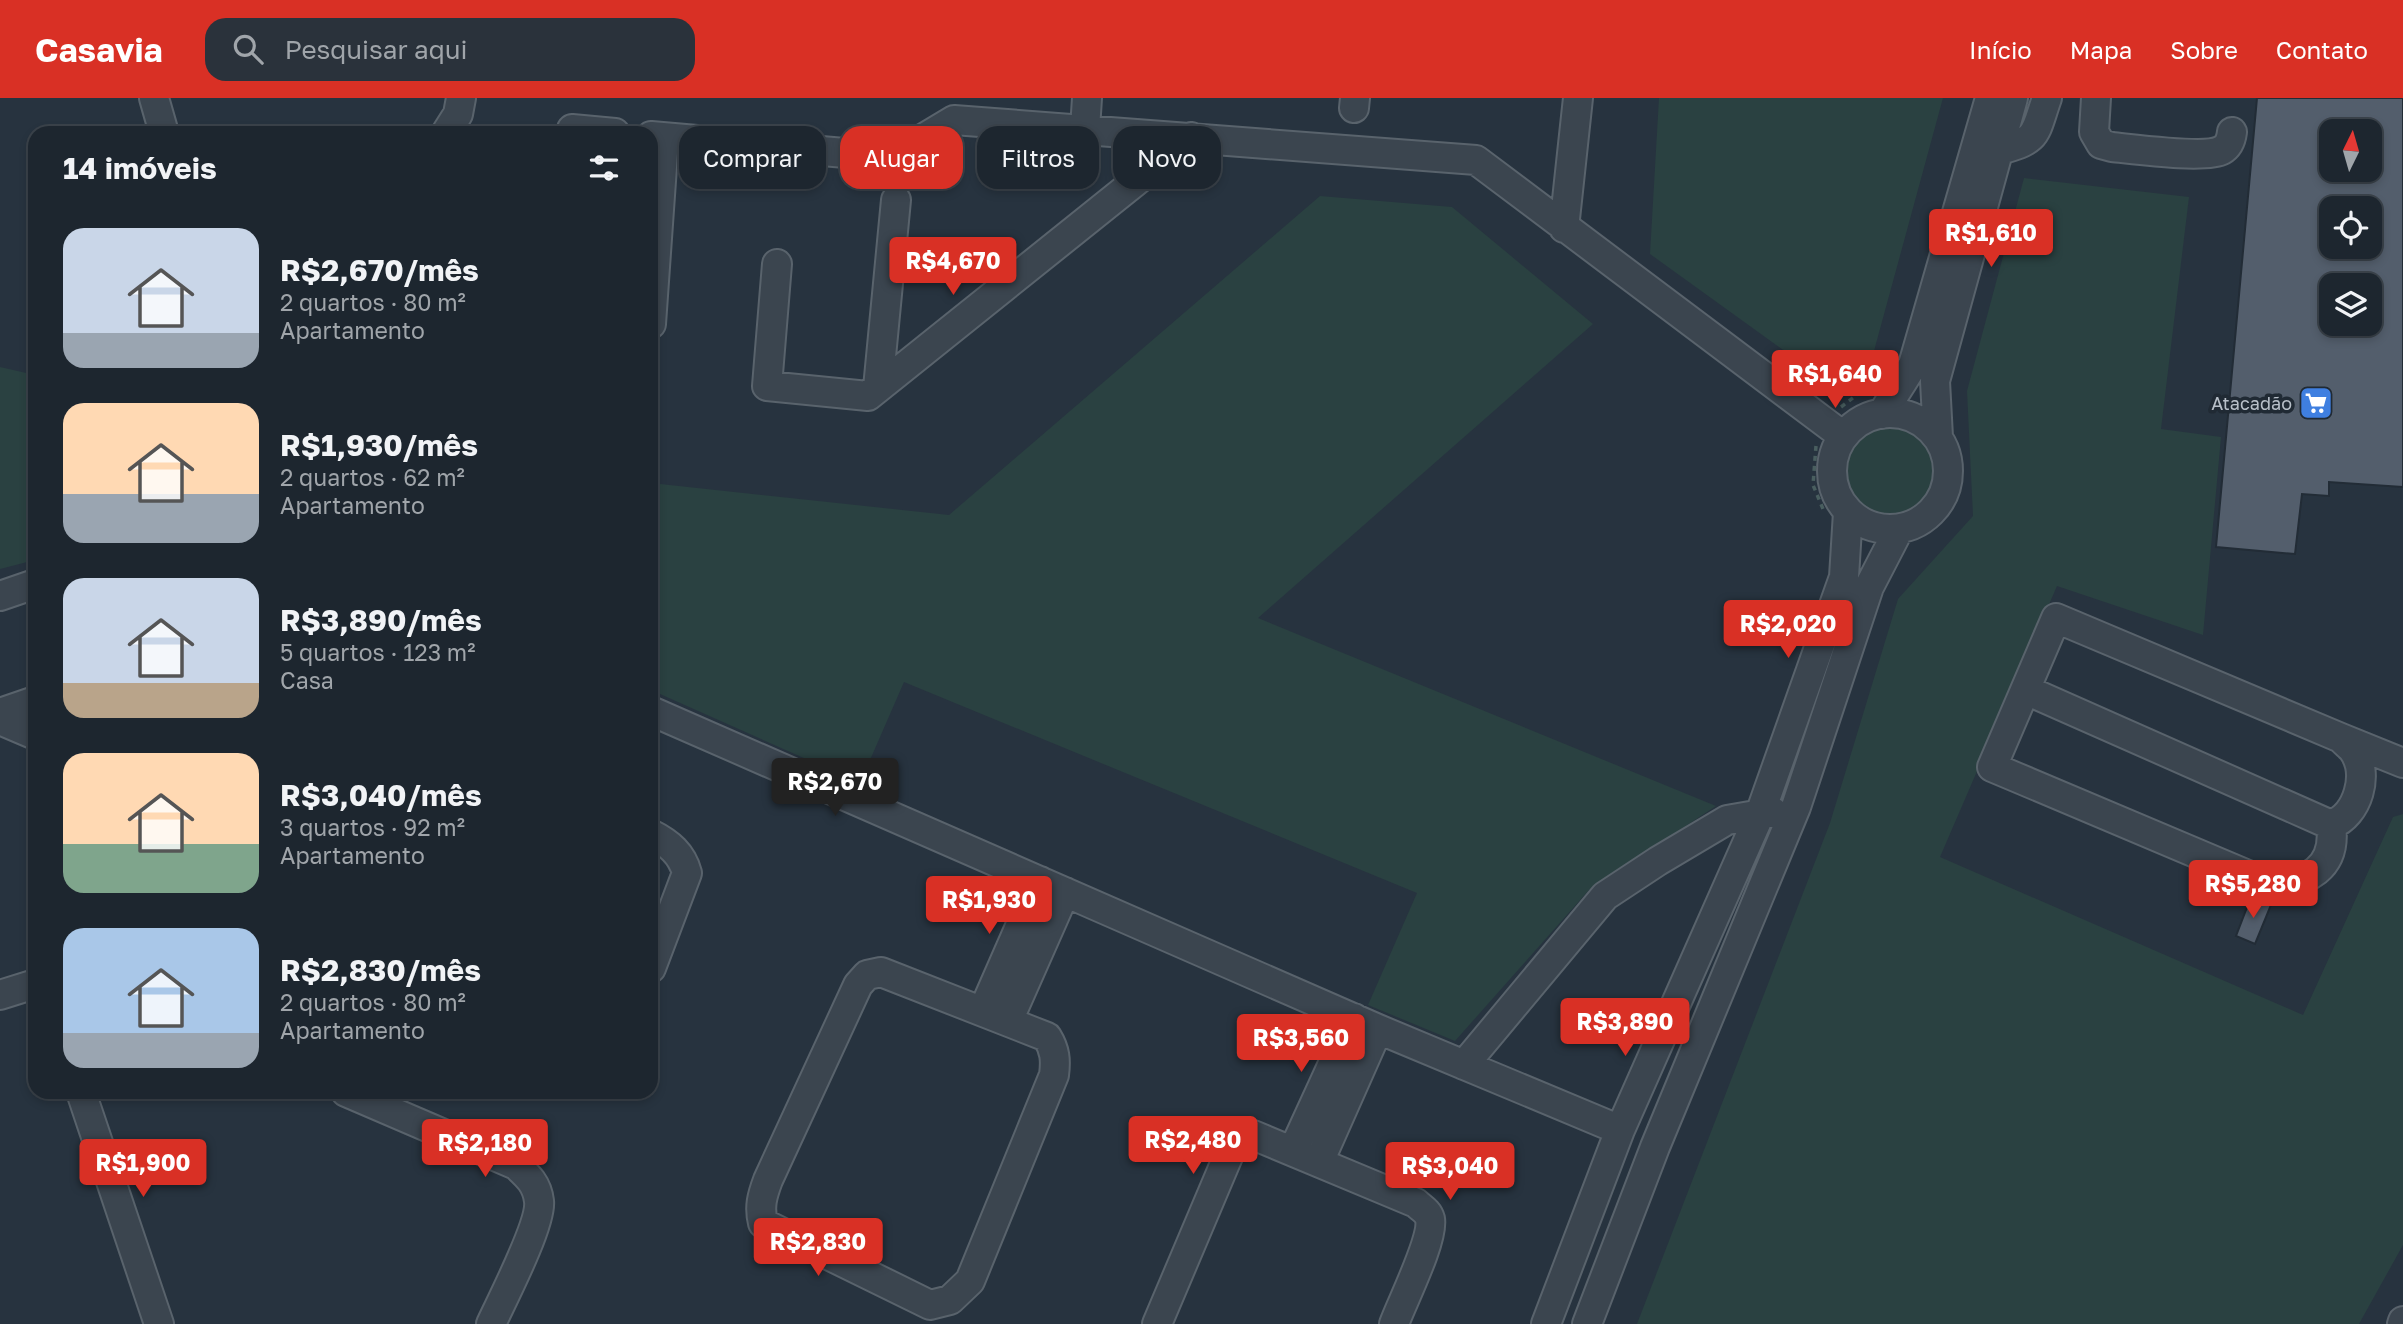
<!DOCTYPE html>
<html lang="pt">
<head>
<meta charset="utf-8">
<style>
  body { margin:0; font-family:"Golos Text",sans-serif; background:#2a323b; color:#f1f3f6; height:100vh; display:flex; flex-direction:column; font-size:26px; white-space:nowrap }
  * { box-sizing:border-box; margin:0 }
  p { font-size:23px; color:#a0a5aa }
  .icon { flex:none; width:38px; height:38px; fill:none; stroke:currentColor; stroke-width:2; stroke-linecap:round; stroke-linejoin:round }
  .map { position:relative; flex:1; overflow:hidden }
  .side { position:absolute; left:28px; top:28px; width:630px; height:973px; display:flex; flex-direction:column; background:#1d262f; border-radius:21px; box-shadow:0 4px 10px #0003,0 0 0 2px #3b434b }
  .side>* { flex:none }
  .hud { position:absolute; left:679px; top:28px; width:665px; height:63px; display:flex; gap:14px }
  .needle { width:46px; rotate:5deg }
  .fabs { position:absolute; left:2319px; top:21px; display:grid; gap:14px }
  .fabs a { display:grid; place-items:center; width:63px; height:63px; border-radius:14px; background:#1d262f; box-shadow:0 4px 10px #0003,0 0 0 2px #3b434b; font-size:35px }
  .price { position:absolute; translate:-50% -60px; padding:0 16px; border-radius:7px; background:#d93025; color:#fff; font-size:23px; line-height:46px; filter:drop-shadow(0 2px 4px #0008) }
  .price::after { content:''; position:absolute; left:50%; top:42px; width:21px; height:16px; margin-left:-10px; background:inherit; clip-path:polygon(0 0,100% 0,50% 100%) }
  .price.on { background:#222; color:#fff }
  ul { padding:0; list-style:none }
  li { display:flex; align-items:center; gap:21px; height:175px; padding:0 35px }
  li span { display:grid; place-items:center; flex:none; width:196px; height:140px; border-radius:21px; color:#555 }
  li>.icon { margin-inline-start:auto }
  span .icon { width:84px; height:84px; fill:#fffc; stroke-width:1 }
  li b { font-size:30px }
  h2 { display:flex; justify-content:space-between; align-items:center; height:84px; padding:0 35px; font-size:30px }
  .pill { padding:0 24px; border-radius:21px; background:#1d262f; box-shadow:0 4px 10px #0003,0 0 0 2px #3b434b; font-size:24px; line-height:63px }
  .pill.on { background:#d93025; color:#fff }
  header { display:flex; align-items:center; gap:42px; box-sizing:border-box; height:98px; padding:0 35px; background:#d93025; color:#fff }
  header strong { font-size:33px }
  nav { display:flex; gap:38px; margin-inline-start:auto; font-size:24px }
  .search { width:490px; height:63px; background:#2a323b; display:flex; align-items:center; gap:18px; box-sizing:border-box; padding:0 24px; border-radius:21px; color:#a0a5aa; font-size:26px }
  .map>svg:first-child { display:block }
  .green { fill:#2a4141 }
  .building { fill:#535e6c; stroke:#222c36; stroke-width:2; fill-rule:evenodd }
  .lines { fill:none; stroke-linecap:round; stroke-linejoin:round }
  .minor-casing { stroke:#59636c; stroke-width:32 }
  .path { stroke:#495e5f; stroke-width:3.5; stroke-dasharray:5 5; stroke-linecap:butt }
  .minor { stroke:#3b454f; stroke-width:28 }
  .labels { text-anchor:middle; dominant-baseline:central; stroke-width:7; stroke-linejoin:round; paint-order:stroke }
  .poi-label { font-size:18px; fill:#b8c0c9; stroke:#202a34; text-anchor:end }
</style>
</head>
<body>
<header>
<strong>Casavia</strong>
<div class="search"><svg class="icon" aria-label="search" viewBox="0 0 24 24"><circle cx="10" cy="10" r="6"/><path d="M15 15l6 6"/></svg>Pesquisar aqui</div>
<nav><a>Início</a><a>Mapa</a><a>Sobre</a><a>Contato</a></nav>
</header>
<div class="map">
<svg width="2403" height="1226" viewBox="0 0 2403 1226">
  <rect width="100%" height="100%" fill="#27333f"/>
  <path class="green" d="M1659,0h284l-69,253 -38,37 -186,-134z
    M2024,80l165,19 -28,232 60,8 -18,198 -146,-49 -117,271 363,158 90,-198 10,-3v431l-44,79h-722l193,-501 68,-224 75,-83 -6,-125z
    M1320,98l132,11 141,117 -335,294 458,188 -127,84 -134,151 -87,-36 49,-112 -513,-211 -44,101 -209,-93v-207l298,32z
    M0,269l35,8v185l-35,9z
    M1841 374a49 49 0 1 1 98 0a49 49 0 1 1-98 0Z"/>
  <path class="building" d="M2257,0h146v389l-74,-5v14l-27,-2 -7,60 -79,-7zM2331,33h39v39h-39zM2331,110h39v39h-39zM2331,187h39v39h-39z
    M2251,799l20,8 -16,39 -19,-8z"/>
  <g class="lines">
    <defs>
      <path id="minor" d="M154,0l10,35
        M2096,0l-2,34 7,12 11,3c21,2 94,12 110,3 7,-4 9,-10 10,-18
        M1354,10l1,-10
        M572,31l43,4
        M1085,31l2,-31
        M446,35l12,-19 3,-16
        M651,38l228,20 20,-3 55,-33 522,40 367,276
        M1999,52c40,-10 35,-15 48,-52
        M1564,130l14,-130
        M777,166l-10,122 101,10 323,-259
        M651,226l13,-186
        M878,290l18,-188
        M1832 373a58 58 0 1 1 116 0a58 58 0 1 1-116 0Z
        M1882,316l31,-49 77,-267
        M1938,339l-3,-56 78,-283
        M0,498l35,-12
        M2026,592l305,135
        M651,613l727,318 242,101
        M0,615l35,-12
        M0,622l35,15
        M2341,640c3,4 9,8 12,12 17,24 5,65 -22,75 6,43 -24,59 -62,59l-277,-117 64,-149 285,120 62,25
        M651,736c18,9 31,20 36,39l-36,95
        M881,874l166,65c8,13 9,23 7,38l-84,206 -20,19 -20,5 -167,-82c-4,-16 -1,-27 5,-43l90,-195 9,-10z
        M0,897l35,-11
        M983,913l57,-130
        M1008,923l57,-129
        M1464,967l141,-169 53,-35 69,-41 46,-8
        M81,994l78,232
        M346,994l170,73c12,11 21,19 23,36 3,22 -37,99 -48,123
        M1293,1053l61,-133
        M1319,1064l59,-133
        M1157,1226l75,-177 9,-10 12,-2 163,68c5,5 12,8 14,16 4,20 -28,83 -36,105
        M1546,1226l74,-194 140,-316 84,-237 4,-65
        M1587,1226l68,-177 141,-340 73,-220 30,-58
        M2402,1226l1,-3"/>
    </defs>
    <use href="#minor" class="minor-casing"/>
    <path class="path" d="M1841,309l30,-23
      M1816,348l-3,39 10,24"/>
    <use href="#minor" class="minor"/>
  </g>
  <defs>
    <symbol id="supermarket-square" viewBox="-11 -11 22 22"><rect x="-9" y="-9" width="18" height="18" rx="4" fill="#3f7fe0" stroke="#202a34"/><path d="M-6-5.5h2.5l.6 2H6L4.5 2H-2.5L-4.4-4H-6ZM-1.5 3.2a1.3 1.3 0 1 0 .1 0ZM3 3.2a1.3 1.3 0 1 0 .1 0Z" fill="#fff"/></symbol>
  </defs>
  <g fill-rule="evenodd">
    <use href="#supermarket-square" x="2297" y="286" width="38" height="38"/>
  </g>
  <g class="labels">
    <g class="poi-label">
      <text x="2292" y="305">Atacadão</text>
    </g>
  </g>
</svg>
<div class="fabs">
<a><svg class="needle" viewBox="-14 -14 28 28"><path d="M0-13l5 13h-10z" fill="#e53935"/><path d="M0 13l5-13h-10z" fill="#a0a5aa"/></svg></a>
<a><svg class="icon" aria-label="locate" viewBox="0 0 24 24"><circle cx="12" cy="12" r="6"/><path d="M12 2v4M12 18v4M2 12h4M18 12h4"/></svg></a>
<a><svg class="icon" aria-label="layers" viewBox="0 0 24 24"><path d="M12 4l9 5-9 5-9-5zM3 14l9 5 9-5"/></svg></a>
</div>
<b class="price" style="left:1991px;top:171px">R$1,610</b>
<b class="price" style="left:953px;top:199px">R$4,670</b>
<b class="price" style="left:1835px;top:312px">R$1,640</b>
<b class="price" style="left:1788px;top:562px">R$2,020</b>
<b class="price on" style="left:835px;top:720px">R$2,670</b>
<b class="price" style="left:2253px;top:822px">R$5,280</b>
<b class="price" style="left:989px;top:838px">R$1,930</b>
<b class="price" style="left:1625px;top:960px">R$3,890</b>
<b class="price" style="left:1301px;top:976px">R$3,560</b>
<b class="price" style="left:1193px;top:1078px">R$2,480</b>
<b class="price" style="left:485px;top:1081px">R$2,180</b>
<b class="price" style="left:143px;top:1101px">R$1,900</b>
<b class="price" style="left:1450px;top:1104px">R$3,040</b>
<b class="price" style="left:818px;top:1180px">R$2,830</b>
<div class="hud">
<a class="pill">Comprar</a>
<a class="pill on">Alugar</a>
<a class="pill">Filtros</a>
<a class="pill">Novo</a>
</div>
<section class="side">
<h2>14 imóveis<svg class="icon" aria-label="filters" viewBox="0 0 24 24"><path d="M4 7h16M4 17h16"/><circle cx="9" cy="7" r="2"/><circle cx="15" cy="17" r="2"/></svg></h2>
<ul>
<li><span style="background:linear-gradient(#c9d6e8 75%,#9aa5b1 0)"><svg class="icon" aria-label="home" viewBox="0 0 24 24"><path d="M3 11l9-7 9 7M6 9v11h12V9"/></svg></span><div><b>R$2,670/mês</b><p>2 quartos · 80 m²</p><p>Apartamento</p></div></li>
<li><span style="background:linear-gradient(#ffd9b3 65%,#9aa5b1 0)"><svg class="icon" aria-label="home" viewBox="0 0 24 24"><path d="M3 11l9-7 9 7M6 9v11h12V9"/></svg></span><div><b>R$1,930/mês</b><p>2 quartos · 62 m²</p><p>Apartamento</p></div></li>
<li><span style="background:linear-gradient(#c9d6e8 75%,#b9a48a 0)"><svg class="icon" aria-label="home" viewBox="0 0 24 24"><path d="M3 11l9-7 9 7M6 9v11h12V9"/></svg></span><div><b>R$3,890/mês</b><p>5 quartos · 123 m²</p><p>Casa</p></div></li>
<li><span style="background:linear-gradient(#ffd9b3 65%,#7fa58c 0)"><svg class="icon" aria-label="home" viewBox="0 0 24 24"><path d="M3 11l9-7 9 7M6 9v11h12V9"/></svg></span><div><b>R$3,040/mês</b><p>3 quartos · 92 m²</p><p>Apartamento</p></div></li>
<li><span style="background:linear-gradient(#a9c7e8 75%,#9aa5b1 0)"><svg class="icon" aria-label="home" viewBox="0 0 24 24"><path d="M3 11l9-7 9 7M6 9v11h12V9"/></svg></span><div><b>R$2,830/mês</b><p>2 quartos · 80 m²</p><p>Apartamento</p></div></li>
</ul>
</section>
</div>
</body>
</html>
